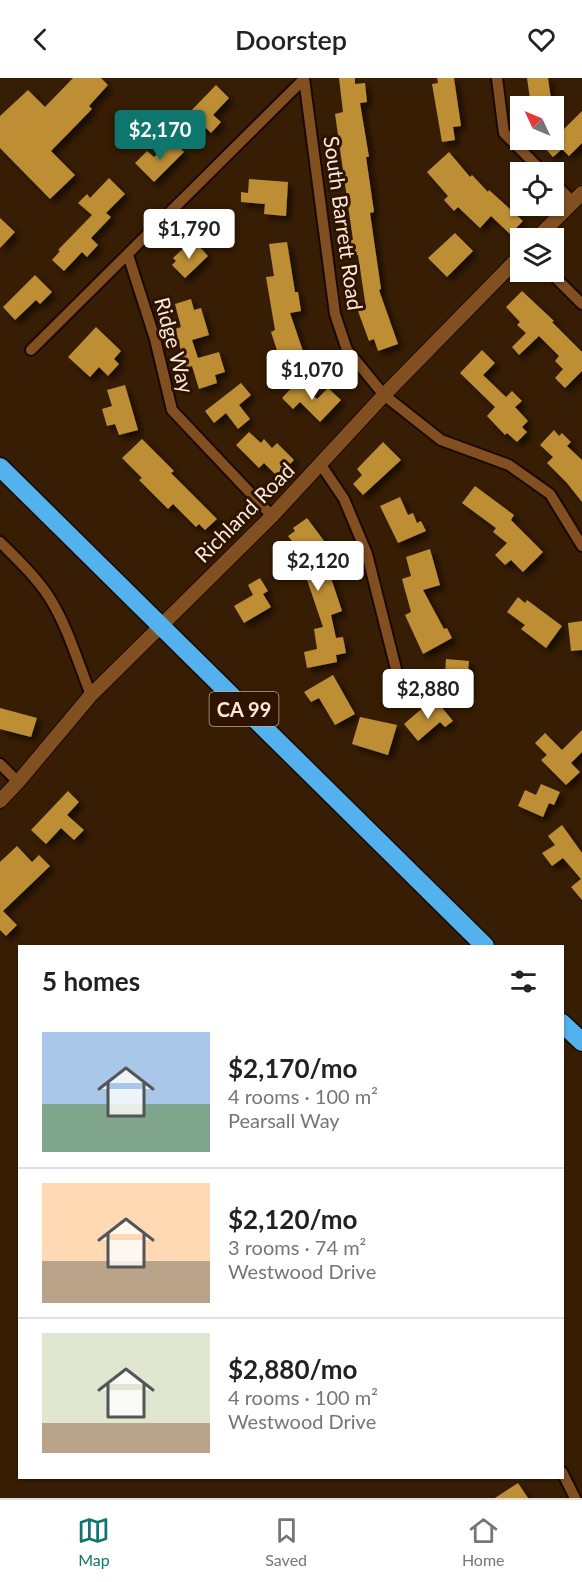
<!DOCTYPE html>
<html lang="en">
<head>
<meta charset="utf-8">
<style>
  body { margin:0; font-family:Lato,sans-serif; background:#f2f2f2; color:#222; height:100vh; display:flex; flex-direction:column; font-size:22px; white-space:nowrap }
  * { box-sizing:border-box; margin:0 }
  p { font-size:20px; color:#767676 }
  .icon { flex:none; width:33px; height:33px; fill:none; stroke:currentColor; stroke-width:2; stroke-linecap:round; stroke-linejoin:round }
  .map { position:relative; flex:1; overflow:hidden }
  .sheet { position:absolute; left:18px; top:867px; width:546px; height:534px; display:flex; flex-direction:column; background:#fff; border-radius:0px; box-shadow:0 2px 4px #0004 }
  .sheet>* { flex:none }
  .needle { width:39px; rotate:314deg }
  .buttons { position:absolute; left:510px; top:18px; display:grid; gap:12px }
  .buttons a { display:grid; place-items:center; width:54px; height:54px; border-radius:0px; background:#fff; box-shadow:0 2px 4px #0004; font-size:30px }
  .price { position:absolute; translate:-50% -51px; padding:0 14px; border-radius:6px; background:#fff; color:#222; font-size:20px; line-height:39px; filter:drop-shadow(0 2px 3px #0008) }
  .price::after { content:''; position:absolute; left:50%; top:36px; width:18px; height:14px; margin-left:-9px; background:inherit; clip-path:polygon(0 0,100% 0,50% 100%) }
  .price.current { background:#0f766e; color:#fff }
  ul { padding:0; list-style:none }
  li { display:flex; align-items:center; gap:18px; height:150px; padding:0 24px }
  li+li { border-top:2px solid #e0e0e0 }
  li span { display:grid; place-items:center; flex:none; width:168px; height:120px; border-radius:0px; color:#555 }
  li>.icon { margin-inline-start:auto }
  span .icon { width:72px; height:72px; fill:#fffc; stroke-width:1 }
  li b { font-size:26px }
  h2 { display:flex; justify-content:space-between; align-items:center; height:72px; padding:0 24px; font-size:26px }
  header { display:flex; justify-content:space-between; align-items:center; height:78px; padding:0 24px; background:#fff; font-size:27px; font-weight:600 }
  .tabs { display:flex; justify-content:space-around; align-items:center; height:84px; border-top:2px solid #e0e0e0; background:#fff; font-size:16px; color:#767676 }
  .tabs a { display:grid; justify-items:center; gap:3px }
  .tabs .current { color:#0f766e }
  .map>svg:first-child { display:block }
  .building { fill:#be8e36; filter:url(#shadow) }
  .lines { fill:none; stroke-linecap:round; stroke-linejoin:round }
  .street-casing { stroke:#190900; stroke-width:14 }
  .secondary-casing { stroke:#190900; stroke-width:16 }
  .highway-casing { stroke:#190900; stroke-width:21 }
  .street { stroke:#824f21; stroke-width:10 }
  .secondary { stroke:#824f21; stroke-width:14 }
  .highway { stroke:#53b1ed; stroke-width:18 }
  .labels { text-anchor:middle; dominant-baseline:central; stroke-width:6; stroke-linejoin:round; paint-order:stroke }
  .shield { fill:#2d1300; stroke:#bda999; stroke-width:1.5 }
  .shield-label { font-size:20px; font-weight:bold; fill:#fbe9db }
  .street-label { font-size:21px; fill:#fbe9db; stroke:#2d1300 }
</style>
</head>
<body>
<header><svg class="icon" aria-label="back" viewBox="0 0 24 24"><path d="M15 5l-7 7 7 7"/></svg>Doorstep<svg class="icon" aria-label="heart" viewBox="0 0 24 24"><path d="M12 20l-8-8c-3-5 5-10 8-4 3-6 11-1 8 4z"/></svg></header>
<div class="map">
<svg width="582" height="1420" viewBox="0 0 582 1420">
  <defs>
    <filter id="shadow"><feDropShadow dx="4.5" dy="4.5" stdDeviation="3" flood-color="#0009"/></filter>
  </defs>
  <rect width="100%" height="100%" fill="#371d04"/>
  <path class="building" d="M73,0h28l7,7 -19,21 3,3 -41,42 24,24 -25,24 -50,-51v-32l28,-26 17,17z
    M339,0h16v6l10,-1 2,19 -7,1 9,54h-3l8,55 -4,1 11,76 -2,1 19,54 -20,7 -4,-12 -5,2 -11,-30 8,-3 -8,-53 -5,1 -3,-16h3l-18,-126 8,-2z
    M437,0h17l7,48 -8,1 2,13 -13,2 -10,-58 6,-1z
    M527,0h21l4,28h-21z
    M216,7l13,13 -16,17 8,7 -10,11 -7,-7 -3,4 -15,-14z
    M582,33v32l-13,13 -7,-7 -9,8 -8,-9z
    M172,61l12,13 -30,30 -19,-19 12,-12 7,6z
    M449,74l21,25 2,-2 16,17 1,-2 34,31 -13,13 -19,-18 -11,12 -22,-21 -4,4 -10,-11 4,-4 -21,-24z
    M109,100l16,16 -19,19 5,4 -20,21 7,7 -11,12 -5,-5 -18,19 -12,-11 8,-9 -2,-1 34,-35 -14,-12 9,-9 3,4z
    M249,101l39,3 -2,34 -22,-2 1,-10 -24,-2v-10l7,1z
    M0,140l15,14 -15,16z
    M455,155l18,18 -26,26 -19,-19z
    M287,164l8,50h3l3,19 -11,2 16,47 -5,2 2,6 -18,7 -14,-43 4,-2 -9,-53 8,-1 -5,-32z
    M188,166l5,5 5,-4 10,11 -23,22 -13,-13 4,-4 -3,-3z
    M35,197l17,17 -12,12 -4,-4 -21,20 -12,-13z
    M522,213l32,30 -2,1 30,30v19l-17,17 -10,-10 8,-9 -8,-8 4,-5 -20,-20 -20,19 -7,-8 14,-14 -9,-8 3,-3 -14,-15z
    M191,221l3,11 7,-2 8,27 -17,5 6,18 21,-6 6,20 -10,3 2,8 -18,6 -7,-23 -6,2 -11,-39 6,-2 -6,-23z
    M96,249l25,24 -7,8 5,5 -11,12 -9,-9 -9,10 -22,-20z
    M482,272l13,13 -12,12 23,22 6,-6 10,10 -7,6 13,14 -6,6 5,5 -10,10 -10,-9 -2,2 -18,-19 8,-9 -35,-34z
    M298,303l19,18 11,-11 13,12 -21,22 -20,-20 -7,7 -11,-11z
    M241,305l10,12 -12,10 11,14 -12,10 -12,-16 -12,10 -9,-12z
    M125,307l13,45 -19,5 -4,-11 -8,2 -5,-17 10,-3 -5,-16z
    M554,352l5,6 3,-3 9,9 -4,4 15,14v42l-15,-19 -20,-20 6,-6 -13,-12z
    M249,354l12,11 3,-4 8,9 5,-5 17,17 -16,17 -14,-14 -5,5 -23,-23z
    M142,361l32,32 -3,2 46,46 -12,11 -6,-6 -3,3 -23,-23 -5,5 -29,-29 3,-2 -20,-20z
    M383,364l18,18 -38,35 -10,-11 9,-9 -5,-6z
    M475,408l39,29 -3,5 32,32 -20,20 -12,-12 -6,5 -10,-10 12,-12 -14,-11 3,-4 -34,-25z
    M400,419l8,18 5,-2 4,10 4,-2 5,10 -28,12 -18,-37z
    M307,440l23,31 -7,5 19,57 -11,4 5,23 7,-1 3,16 -10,2 1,7 -30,6 -3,-16 13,-3 -3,-20 9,-2 -23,-68 -8,6 -8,-12 11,-8 -7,-9 7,-5 -2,-3z
    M430,471l10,36 -17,5 21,39 3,-1 5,10 -29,16 -18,-39 6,-3 -9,-33 9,-3 -5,-19z
    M260,500l8,13 -5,3 8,13 -27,16 -10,-17 19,-11 -5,-10z
    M518,519l7,6 2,-3 35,26 -16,22 -25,-19 4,-4 -18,-13z
    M582,543v29l-11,1 -3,-28z
    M446,581l23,2 -3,33 -41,-4 2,-17 18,1z
    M333,597l22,39 -20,11 -16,-27 -8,4 -7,-10z
    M434,620l19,23 -8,6 -5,-5 -22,19 -14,-17z
    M0,630l37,10 -6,19 -31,-8z
    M360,639l37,8 -9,30 -36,-11z
    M582,652v22l-11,11 9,9 -14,13 -25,-25 6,-5 -12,-12 10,-10 17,17z
    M541,706l19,8 -6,13 -5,-2 -6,14 -25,-11 7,-16 11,5z
    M68,713l11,11 -12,13 17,15 -10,10 -13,-12 -15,16 -15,-14z
    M562,747l20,28v47l-11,-13 10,-8 -18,-21 -11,8 -10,-13 13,-8 -7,-9z
    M17,768l15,16 7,-7 11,11 -47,45 14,14 -11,11 -6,-6v-68z
    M518,1405l10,15h-33z"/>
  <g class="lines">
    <defs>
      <path id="street" d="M304,0l31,236 12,36 37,45 57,45 68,25 41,29 32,52
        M497,0l7,55 39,39
        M554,105l19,19
        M128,177l27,84 17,71 100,106
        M550,194l32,32
        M31,272l273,-271
        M321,387l23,34 23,55 29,115
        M0,464c17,17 36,35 49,55 19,30 29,66 42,98
        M0,686l18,18
        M562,1394l13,26"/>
      <path id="secondary" d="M537,160l45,-45
        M0,723l18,-19 73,-87 181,-179 112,-121 136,-139"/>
      <path id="highway" d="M0,389l485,479
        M562,945l20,19"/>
    </defs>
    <use href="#street" class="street-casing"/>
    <use href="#secondary" class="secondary-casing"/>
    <use href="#highway" class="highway-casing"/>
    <use href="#street" class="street"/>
    <use href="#secondary" class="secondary"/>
    <use href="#highway" class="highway"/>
  </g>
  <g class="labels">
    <rect class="shield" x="209.5" y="614" width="69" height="34" rx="4.5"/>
    <g class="shield-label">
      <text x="244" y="631">CA 99</text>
    </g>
    <g class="street-label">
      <text transform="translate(344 145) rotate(82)">South Barrett Road</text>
      <text transform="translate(175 267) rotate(75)">Ridge Way</text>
      <text transform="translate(244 434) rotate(-45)">Richland Road</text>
    </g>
  </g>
</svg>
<div class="buttons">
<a><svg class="needle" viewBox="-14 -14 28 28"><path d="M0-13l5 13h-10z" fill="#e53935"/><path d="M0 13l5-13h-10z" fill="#767676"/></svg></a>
<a><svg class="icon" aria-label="locate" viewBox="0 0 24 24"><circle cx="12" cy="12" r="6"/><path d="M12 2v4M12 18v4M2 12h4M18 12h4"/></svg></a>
<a><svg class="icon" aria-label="layers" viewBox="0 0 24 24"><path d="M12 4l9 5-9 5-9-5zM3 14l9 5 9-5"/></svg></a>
</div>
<b class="price current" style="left:160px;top:83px">$2,170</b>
<b class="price" style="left:189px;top:182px">$1,790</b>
<b class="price" style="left:312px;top:323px">$1,070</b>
<b class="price" style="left:318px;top:514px">$2,120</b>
<b class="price" style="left:428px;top:642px">$2,880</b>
<section class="sheet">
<h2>5 homes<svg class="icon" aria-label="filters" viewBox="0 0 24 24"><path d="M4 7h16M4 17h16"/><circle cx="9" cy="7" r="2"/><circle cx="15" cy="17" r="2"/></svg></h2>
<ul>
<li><span style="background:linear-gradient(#a9c7e8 60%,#7fa58c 0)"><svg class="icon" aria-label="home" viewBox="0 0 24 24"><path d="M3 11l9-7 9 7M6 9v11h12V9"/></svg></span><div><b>$2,170/mo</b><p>4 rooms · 100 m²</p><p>Pearsall Way</p></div></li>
<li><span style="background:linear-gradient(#ffd9b3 65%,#b9a48a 0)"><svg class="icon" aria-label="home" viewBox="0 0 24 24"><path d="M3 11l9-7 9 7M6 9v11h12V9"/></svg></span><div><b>$2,120/mo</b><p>3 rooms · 74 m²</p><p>Westwood Drive</p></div></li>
<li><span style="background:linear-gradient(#dfe7d0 75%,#b9a48a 0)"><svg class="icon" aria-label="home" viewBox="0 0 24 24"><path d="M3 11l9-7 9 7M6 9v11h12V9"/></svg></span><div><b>$2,880/mo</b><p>4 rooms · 100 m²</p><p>Westwood Drive</p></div></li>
</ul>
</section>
</div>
<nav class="tabs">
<a class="current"><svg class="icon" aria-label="map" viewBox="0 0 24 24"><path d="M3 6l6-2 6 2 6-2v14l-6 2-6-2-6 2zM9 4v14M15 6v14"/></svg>Map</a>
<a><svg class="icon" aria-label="saved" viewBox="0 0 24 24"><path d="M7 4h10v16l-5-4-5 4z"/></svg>Saved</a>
<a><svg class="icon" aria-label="home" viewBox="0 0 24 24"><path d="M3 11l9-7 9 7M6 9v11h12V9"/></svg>Home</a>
</nav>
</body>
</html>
